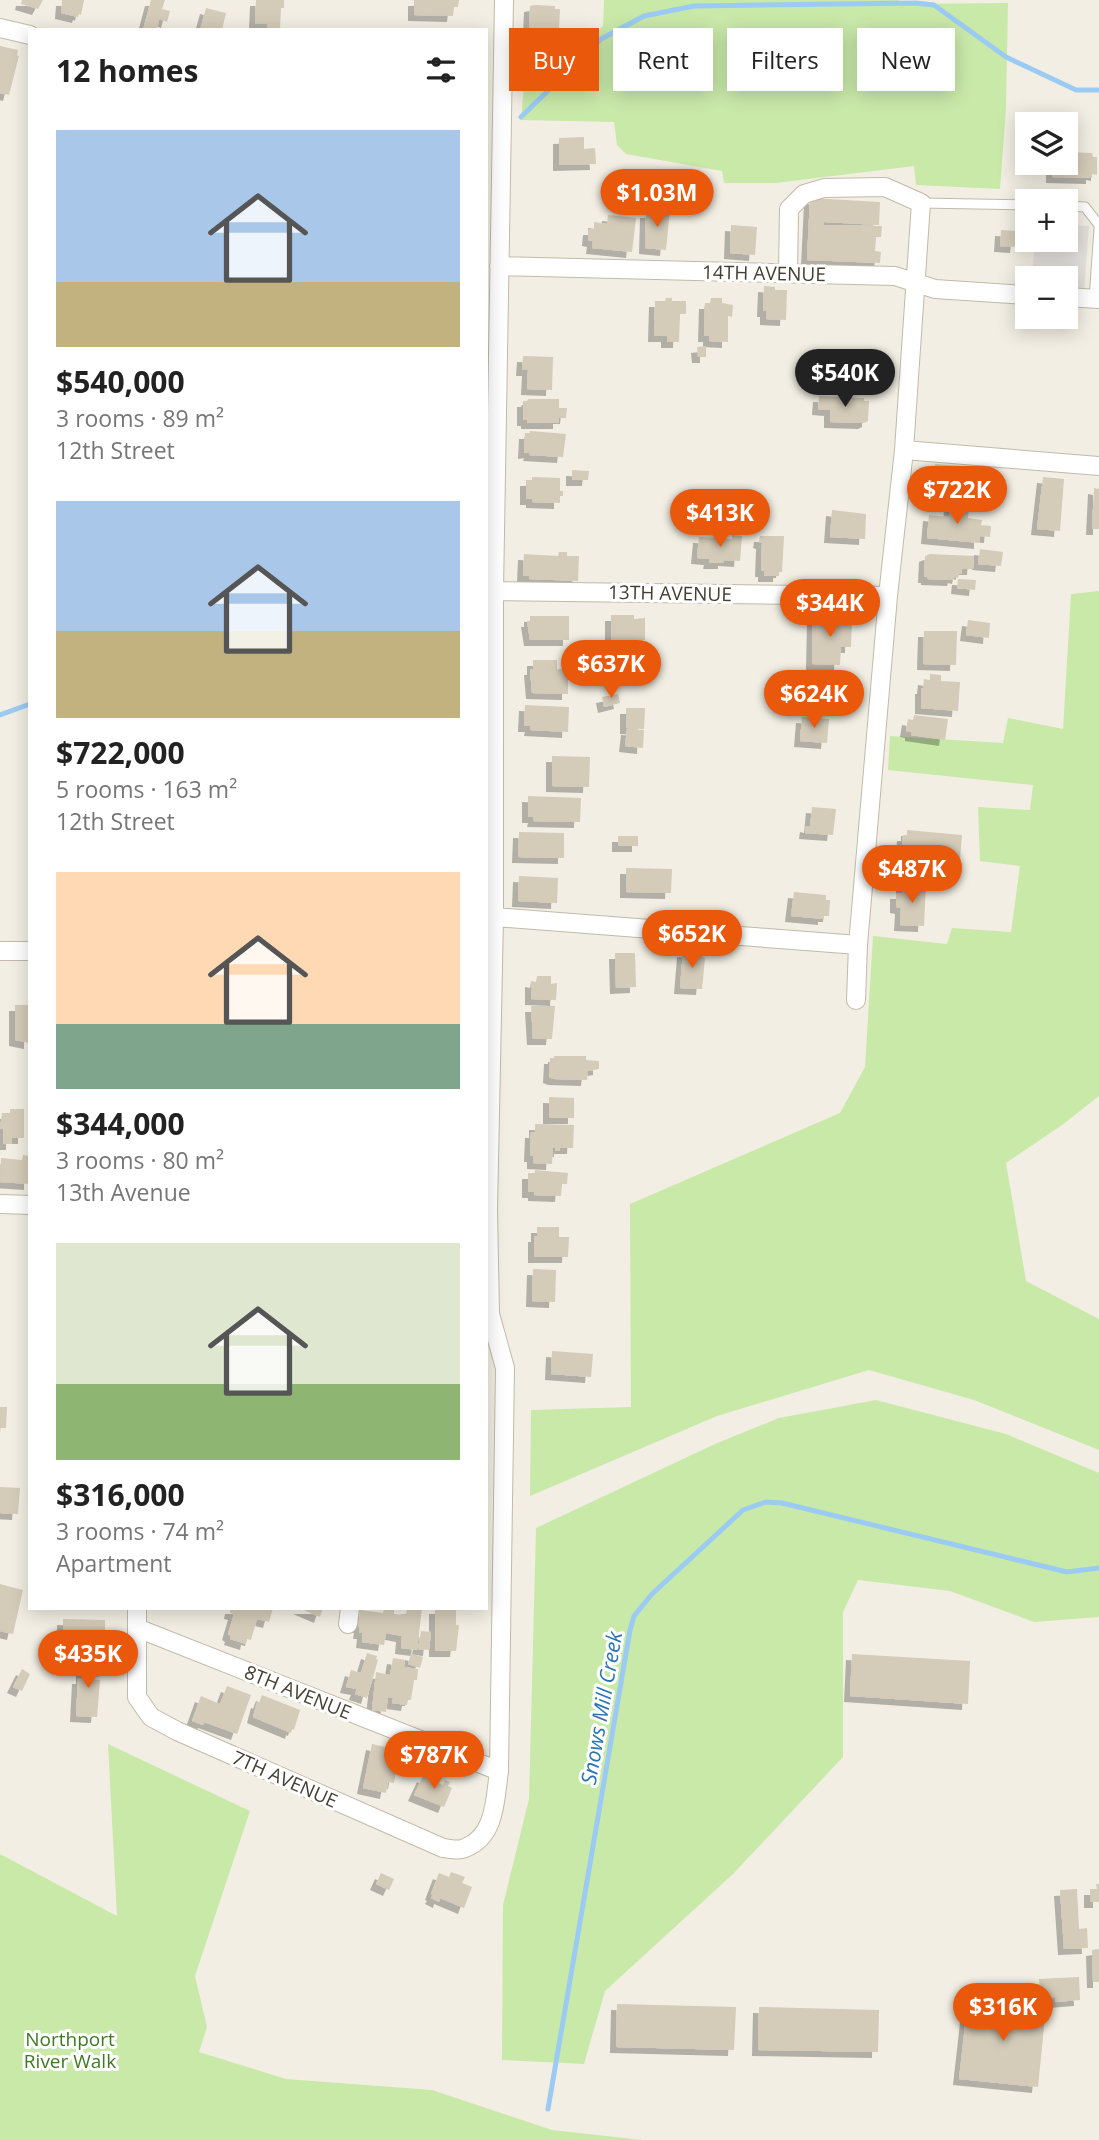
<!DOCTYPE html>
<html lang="en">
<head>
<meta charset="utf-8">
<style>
  body { margin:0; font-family:"Open Sans",sans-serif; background:#f6f6f6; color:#222; height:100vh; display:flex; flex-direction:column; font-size:26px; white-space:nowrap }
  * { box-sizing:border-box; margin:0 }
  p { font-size:23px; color:#767676 }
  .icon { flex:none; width:38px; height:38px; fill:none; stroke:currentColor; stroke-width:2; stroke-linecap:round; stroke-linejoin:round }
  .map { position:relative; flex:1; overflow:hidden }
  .details { position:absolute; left:28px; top:28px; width:460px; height:1582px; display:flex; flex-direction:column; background:#fff; border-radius:0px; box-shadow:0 4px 18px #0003 }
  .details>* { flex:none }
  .guide { position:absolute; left:509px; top:28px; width:485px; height:63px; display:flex; gap:14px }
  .controls { position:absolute; left:1015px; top:112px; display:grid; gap:14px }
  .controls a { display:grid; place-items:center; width:63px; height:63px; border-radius:0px; background:#fff; box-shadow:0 4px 18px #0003; font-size:35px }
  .price { position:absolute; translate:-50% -60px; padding:0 16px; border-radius:24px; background:#ea580c; color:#fff; font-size:23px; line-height:46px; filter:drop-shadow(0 2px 4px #0008) }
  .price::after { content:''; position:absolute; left:50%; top:42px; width:21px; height:16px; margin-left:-10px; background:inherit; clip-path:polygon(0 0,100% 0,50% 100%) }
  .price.active { background:#222; color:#fff }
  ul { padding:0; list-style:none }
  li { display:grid; align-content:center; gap:14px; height:371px; padding:0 28px }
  li span { display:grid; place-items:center; height:217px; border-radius:0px; color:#555 }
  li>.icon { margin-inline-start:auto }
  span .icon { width:126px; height:126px; fill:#fffc; stroke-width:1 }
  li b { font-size:30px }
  h2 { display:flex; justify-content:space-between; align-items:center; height:84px; padding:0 28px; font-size:30px }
  .chip { padding:0 24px; border-radius:0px; background:#fff; box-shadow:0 4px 18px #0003; font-size:24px; line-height:63px }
  .chip.active { background:#ea580c; color:#fff }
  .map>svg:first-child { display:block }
  .green { fill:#c9e9a9 }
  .parking { fill:#e3e0dc }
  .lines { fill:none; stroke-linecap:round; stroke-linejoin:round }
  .stream { stroke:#9bcbf3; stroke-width:5 }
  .building { fill:#d4cbb8; filter:url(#shadow) }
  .lane-casing { stroke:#c1baa8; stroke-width:11 }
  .street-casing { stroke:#c1baa8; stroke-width:20 }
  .lane { stroke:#fff; stroke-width:9 }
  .street { stroke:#fff; stroke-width:18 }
  .labels { text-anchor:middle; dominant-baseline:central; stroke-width:6; stroke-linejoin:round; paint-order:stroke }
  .street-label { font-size:19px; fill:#443e33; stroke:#fff }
  .park-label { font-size:19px; fill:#407824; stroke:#fff }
  .water-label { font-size:21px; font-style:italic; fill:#2873b5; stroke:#fff }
</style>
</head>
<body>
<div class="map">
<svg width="1099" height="2140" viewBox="0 0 1099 2140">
  <defs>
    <filter id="shadow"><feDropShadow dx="-6" dy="6" stdDeviation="0" flood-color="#0004"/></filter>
  </defs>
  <rect width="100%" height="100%" fill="#f2eee3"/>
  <path class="green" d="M604,0h294l11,4 99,-1 -2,105 -6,81 -84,-4 -2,-19 -138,17h-52l-2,-12 -96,-17 -9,-9 -3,-23 -93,-2 6,-69 58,-10 18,-15z
    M1099,591v505l-37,29 -56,38 20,118 73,38v131l-125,-50 -105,-30 -152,46 -187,80 1,-86 100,-3 -1,-203 210,-91 25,-46 8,-131 74,8 5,-16 59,4 9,-66 -40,-5 -2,-54 52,3 3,-25 -145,-15 2,-34 113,7 5,-25 55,11 8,-135z
    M876,1400l130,34 93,39v144l-65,5 -84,-31 -92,-11 -15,32v145l-110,117 -128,117 -21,73 -82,-4 1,-155 26,-106 7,-271 179,-84 64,-26z
    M108,1744l142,67 -55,165 12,51 -8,25 87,27 146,11 120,40 91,10h-643v-286l117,62z"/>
  <path class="parking" d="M1066,225l23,1 -5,66 -18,-1v-13h-34l3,-38h31z"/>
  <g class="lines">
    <path class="stream" d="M521,117l80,-78 43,-23 50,-10 222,-3 18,2 72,52 70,33h23
      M0,715l30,-11
      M548,2109l82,-479 4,-14 18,-22 91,-84 23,-8 16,1 285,69 32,-4"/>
  </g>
  <path class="building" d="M22,0h21l-5,9 -17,-5z
    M62,0h22l-3,15 -2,-1 -1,3 -17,-4z
    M151,0h14l-3,9 8,2 -3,11 -8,-3 -2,11h-14z
    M256,0h28v8h-3l-1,21 -13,-1v-4h-12z
    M414,0h45l-1,7h-4l-1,9 -39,-1z
    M535,5l20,1v3h5l-1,20 -30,-1 1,-22z
    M206,8l20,5 -4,17h-22z
    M0,46l18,4 -1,5 2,1 -10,39 -9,-2z
    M584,137v12l11,-1 1,16 -37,1v-27z
    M1066,152l26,1 1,4h4v18l-5,-1v4l-40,-1v-14h14z
    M810,198l70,4 -1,23 -55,-3v3l58,1 -1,11h-5l-1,14 6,1 -1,11 -73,-3z
    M656,208l14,1 -4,41 -21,-2 1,-36h10z
    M608,215l28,3 -4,34 -40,-4 1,-7 -5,-1 1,-11h5v-7l13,2z
    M731,225l26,2 -2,28 -25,-2z
    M1001,230l17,1 -2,16 -16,-1z
    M764,286l11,1v3h12l-1,30 -20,-1v-8h-3z
    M666,298h6v3h14v13h-6l-1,28h-12v-6h-13l1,-35h10z
    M711,298h11v5l11,2 -1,12 -4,-1v26l-19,-1v-5h-5l1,-33h5z
    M706,346v11h-8l-1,-10z
    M523,356l30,1 -1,33 -25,-1 1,-19h-6z
    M819,396l45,2v3h5l-1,20 -4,2 -34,-1v-12l-12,-1z
    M528,399h31v9h8l-1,10h-7v5h-32v-3h-4v-19h4z
    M530,431l36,3 -3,23 -34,-2 1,-3 -6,1 1,-20h5z
    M935,464l26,2 -1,9 10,1 -2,23 -34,-2v-11h-5l1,-13 4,1z
    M572,470l17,1 -1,9h-16z
    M532,477l28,1v13h3v5h-3v7l-28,-1v-3h-6v-19h6z
    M1043,477l21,2 -4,52 -23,-2z
    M1094,488l5,1v40h-7z
    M950,504l19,2 -1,12 14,2 -1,5 10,1 -1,11 -10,-1v7l-53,-5 2,-23 20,2z
    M832,510l34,4 -1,25 -35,-2z
    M732,535l10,1 -2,25 -16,-1v3h-15l1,-4 -13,-1 2,-21 33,2z
    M760,536h24l-2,36h-3v4h-15v-5h-3l1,-28 -3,-1z
    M980,549l23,3 -2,14 -23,-2z
    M559,552h8v4h12l-1,25 -49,-2v-3h-6l1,-22 34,2z
    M930,554l44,2 -1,13h-11v5l-3,-1 -1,5 -4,-1 -1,3 -26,-1v-2h-3l1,-21z
    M958,579l18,1 -1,10 -18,-2z
    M611,615h23v4l11,-1v22h-6v14h-28z
    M813,615l39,4 -1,28h-10l-1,18 -28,-1z
    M530,616h39v24h-39l-3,-19h3z
    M968,620l22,3 -1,15 -23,-3z
    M924,631h33l-1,34 -33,-1z
    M533,660h24v9h11v25l-36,-1 -2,-24h3z
    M930,674l11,1v6l19,1 -2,29 -37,-3v-20h2l1,-9 6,1z
    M618,694l2,9 -16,4 -2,-10z
    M525,705l44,2 -1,25 -38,-2 1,-4h-7z
    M626,708h19l-1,21 -18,-1z
    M914,715l34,4 -3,21 -34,-5v-3l-5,-1 2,-12 5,1z
    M802,717l27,2 -2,24 -27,-2z
    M627,729l17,1 -1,18 -18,-2z
    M552,756l38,1 -1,30 -37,-1z
    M528,796l53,2 -1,24 -47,-1 1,-4h-6z
    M812,807l24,2 -3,26 -28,-2 1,-7 4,1z
    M907,830l55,5 -2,24 -54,-4v-5l-4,-1 1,-14h4z
    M519,832l45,1v25l-46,-1z
    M618,836h20v10h-20z
    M626,868l46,1 -1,24 -45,-1z
    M519,876l39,2 -1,25 -39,-2z
    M902,884l24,1 -2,41 -24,-1 1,-17 -5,-1v-14h6z
    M794,892l32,3v5h4l-1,16h-5v3l-33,-3z
    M683,951l19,1v5l3,1 -3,31 -22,-1z
    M615,953h20l1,34 -20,1z
    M537,976h14v8l6,-1 -1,17 -25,-1v-18l5,1z
    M15,1005h15v38l-15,-3z
    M531,1006h24l-3,33h-19z
    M554,1056h32v4l13,1v8l-11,2 -1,9 -33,-1 -5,-2 1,-19h4z
    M549,1097l25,1v20h-25z
    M10,1109h14v29h-12v6h-9v-15h-3l2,-16h8z
    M535,1124l39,1 -1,23h-13v3h-5v-3h-2l-1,16 -19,-1v-7h-3l1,-24h4z
    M23,1155l7,1v28l-30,-2 1,-24 21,2z
    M535,1170l33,3 -1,11h-5l-1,12 -27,-1v-3h-6v-19h7z
    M537,1227h22v10h10l-1,20h-34v-21h3z
    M533,1269l23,1 -1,32 -23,-1z
    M552,1351l41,3 -2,23 -40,-3z
    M0,1407h7l-1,21h-6z
    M0,1487l20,1 -2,26 -18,-1z
    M0,1584l23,6 -10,44 -13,-3z
    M231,1608h42l-4,14 -12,-3 -6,21 -4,-1 -1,5 -16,-5 1,-3 -3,-2 6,-20 -4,-1z
    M299,1608h24l-3,9z
    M407,1608h15l-5,42 -16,-2 1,-12 -16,-3 -2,12 -22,-3 1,-9h-4l1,-6h-2l2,-17 23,3 1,-4 10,1v4l12,1z
    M435,1608h21v17h3l-3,26h-21z
    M63,1619l42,1v15h-6v9h-31v-9h-5z
    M421,1631l10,1 -2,18 -11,-1z
    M367,1653l10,3 -1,3 2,1 -11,38 -12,-4 2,-5 -11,-2 5,-17 10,3z
    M411,1654l12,3 -3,11 -12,-4z
    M852,1654l118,7 -2,43 -118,-8z
    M393,1658l12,2 -1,7 14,2 -1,11h-3l-3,20h-3l-1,5 -15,-2 1,-5 -5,-1 -2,15 -14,-2 4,-38 14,3z
    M99,1661v16h-9v2l10,1 -3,37 -21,-1 2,-38h4v-16z
    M22,1669l8,5 -8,17 -9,-4z
    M227,1686l24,9 -14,39 -33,-12 -1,3 -11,-4 9,-25 19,8z
    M262,1695l38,15 -6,20 -2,-1 -1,4 -38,-16 4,-15 2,1z
    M372,1744l13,3 -1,5 11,2 -2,10 4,2 -3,17 -6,-1 -2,11 -23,-5z
    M423,1776l20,9 2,-5 5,2 -2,4 4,2 -8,19 -30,-12z
    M451,1872l14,5 -3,6 10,4 -8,21 -24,-10 -1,4 -8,-4 2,-3 -2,-1 8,-21 10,4z
    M381,1873l13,6 -5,11 -13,-6z
    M1096,1884h3v18h-9v-13h7z
    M1077,1889l2,40 8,-1 1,20 -24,1 -4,-59z
    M1099,1949v33h-6l-1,-32z
    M1079,1977l1,23 -25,2v-5l-15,1 -1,-19z
    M968,1999l78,8 -8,80 -79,-8z
    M617,2004l119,3 -2,43 -118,-3z
    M759,2007l120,3 -1,42 -120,-2z"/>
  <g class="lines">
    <defs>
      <path id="lane" d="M921,203l106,2
        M1066,206l19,1 14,18
        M1094,299l5,-70"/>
      <path id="street" d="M0,28l30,7
        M499,266l396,10 40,13 92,6
        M788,273l1,-64 15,-15 20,-6 61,-1 36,16 -17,247 -16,146 -30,349 -2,55
        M1066,297l33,2
        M904,450l195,16
        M494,591l394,5
        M494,917l364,28
        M0,951h30
        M0,1204l30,1
        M137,1608v89l14,20 26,14 266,117c6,1 16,3 22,0 31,-12 30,-49 34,-77l6,-403 -15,-54 -2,-104 6,-293v-326l10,-591
        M348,1624l2,-16
        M137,1628l362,143"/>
    </defs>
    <use href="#lane" class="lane-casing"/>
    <use href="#street" class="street-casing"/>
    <use href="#lane" class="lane"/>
    <use href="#street" class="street"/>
  </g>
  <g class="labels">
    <g class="street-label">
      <text transform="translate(764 273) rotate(1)">14TH AVENUE</text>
      <text transform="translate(670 593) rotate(1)">13TH AVENUE</text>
      <text transform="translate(298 1692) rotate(22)">8TH AVENUE</text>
      <text transform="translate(285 1779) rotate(24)">7TH AVENUE</text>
    </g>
    <g class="park-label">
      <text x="70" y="2039">Northport<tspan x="70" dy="22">River Walk</tspan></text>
    </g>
    <g class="water-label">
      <text transform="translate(601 1708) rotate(-80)">Snows Mill Creek</text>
    </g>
  </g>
</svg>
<div class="controls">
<a><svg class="icon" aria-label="layers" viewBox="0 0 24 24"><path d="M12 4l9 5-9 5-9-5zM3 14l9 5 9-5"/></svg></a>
<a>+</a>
<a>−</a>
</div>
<b class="price" style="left:657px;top:229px">$1.03M</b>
<b class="price active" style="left:845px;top:409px">$540K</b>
<b class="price" style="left:957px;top:526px">$722K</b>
<b class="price" style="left:720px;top:549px">$413K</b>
<b class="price" style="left:830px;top:639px">$344K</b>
<b class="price" style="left:611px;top:700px">$637K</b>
<b class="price" style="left:814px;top:730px">$624K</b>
<b class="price" style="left:912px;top:905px">$487K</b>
<b class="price" style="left:692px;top:970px">$652K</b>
<b class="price" style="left:88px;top:1690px">$435K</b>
<b class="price" style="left:434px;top:1791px">$787K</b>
<b class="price" style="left:1003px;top:2043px">$316K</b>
<div class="guide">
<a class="chip active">Buy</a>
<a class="chip">Rent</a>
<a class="chip">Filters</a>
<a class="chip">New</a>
</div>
<section class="details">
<h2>12 homes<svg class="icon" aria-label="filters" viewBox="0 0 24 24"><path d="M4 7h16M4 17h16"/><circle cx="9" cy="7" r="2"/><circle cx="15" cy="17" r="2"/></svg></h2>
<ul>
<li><span style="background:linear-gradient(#a9c7e8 70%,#c2b280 0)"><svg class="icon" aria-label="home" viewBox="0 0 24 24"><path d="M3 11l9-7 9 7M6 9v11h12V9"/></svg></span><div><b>$540,000</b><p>3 rooms · 89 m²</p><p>12th Street</p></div></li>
<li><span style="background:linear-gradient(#a9c7e8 60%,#c2b280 0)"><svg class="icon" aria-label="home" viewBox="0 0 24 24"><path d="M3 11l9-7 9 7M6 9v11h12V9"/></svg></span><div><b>$722,000</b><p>5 rooms · 163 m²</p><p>12th Street</p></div></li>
<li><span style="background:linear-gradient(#ffd9b3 70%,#7fa58c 0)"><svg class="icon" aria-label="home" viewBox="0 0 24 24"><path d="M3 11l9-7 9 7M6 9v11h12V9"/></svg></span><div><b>$344,000</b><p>3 rooms · 80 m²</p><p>13th Avenue</p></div></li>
<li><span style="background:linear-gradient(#dfe7d0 65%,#8fb573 0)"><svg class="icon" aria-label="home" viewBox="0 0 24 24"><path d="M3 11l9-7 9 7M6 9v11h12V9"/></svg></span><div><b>$316,000</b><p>3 rooms · 74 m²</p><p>Apartment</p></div></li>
</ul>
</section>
</div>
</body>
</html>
